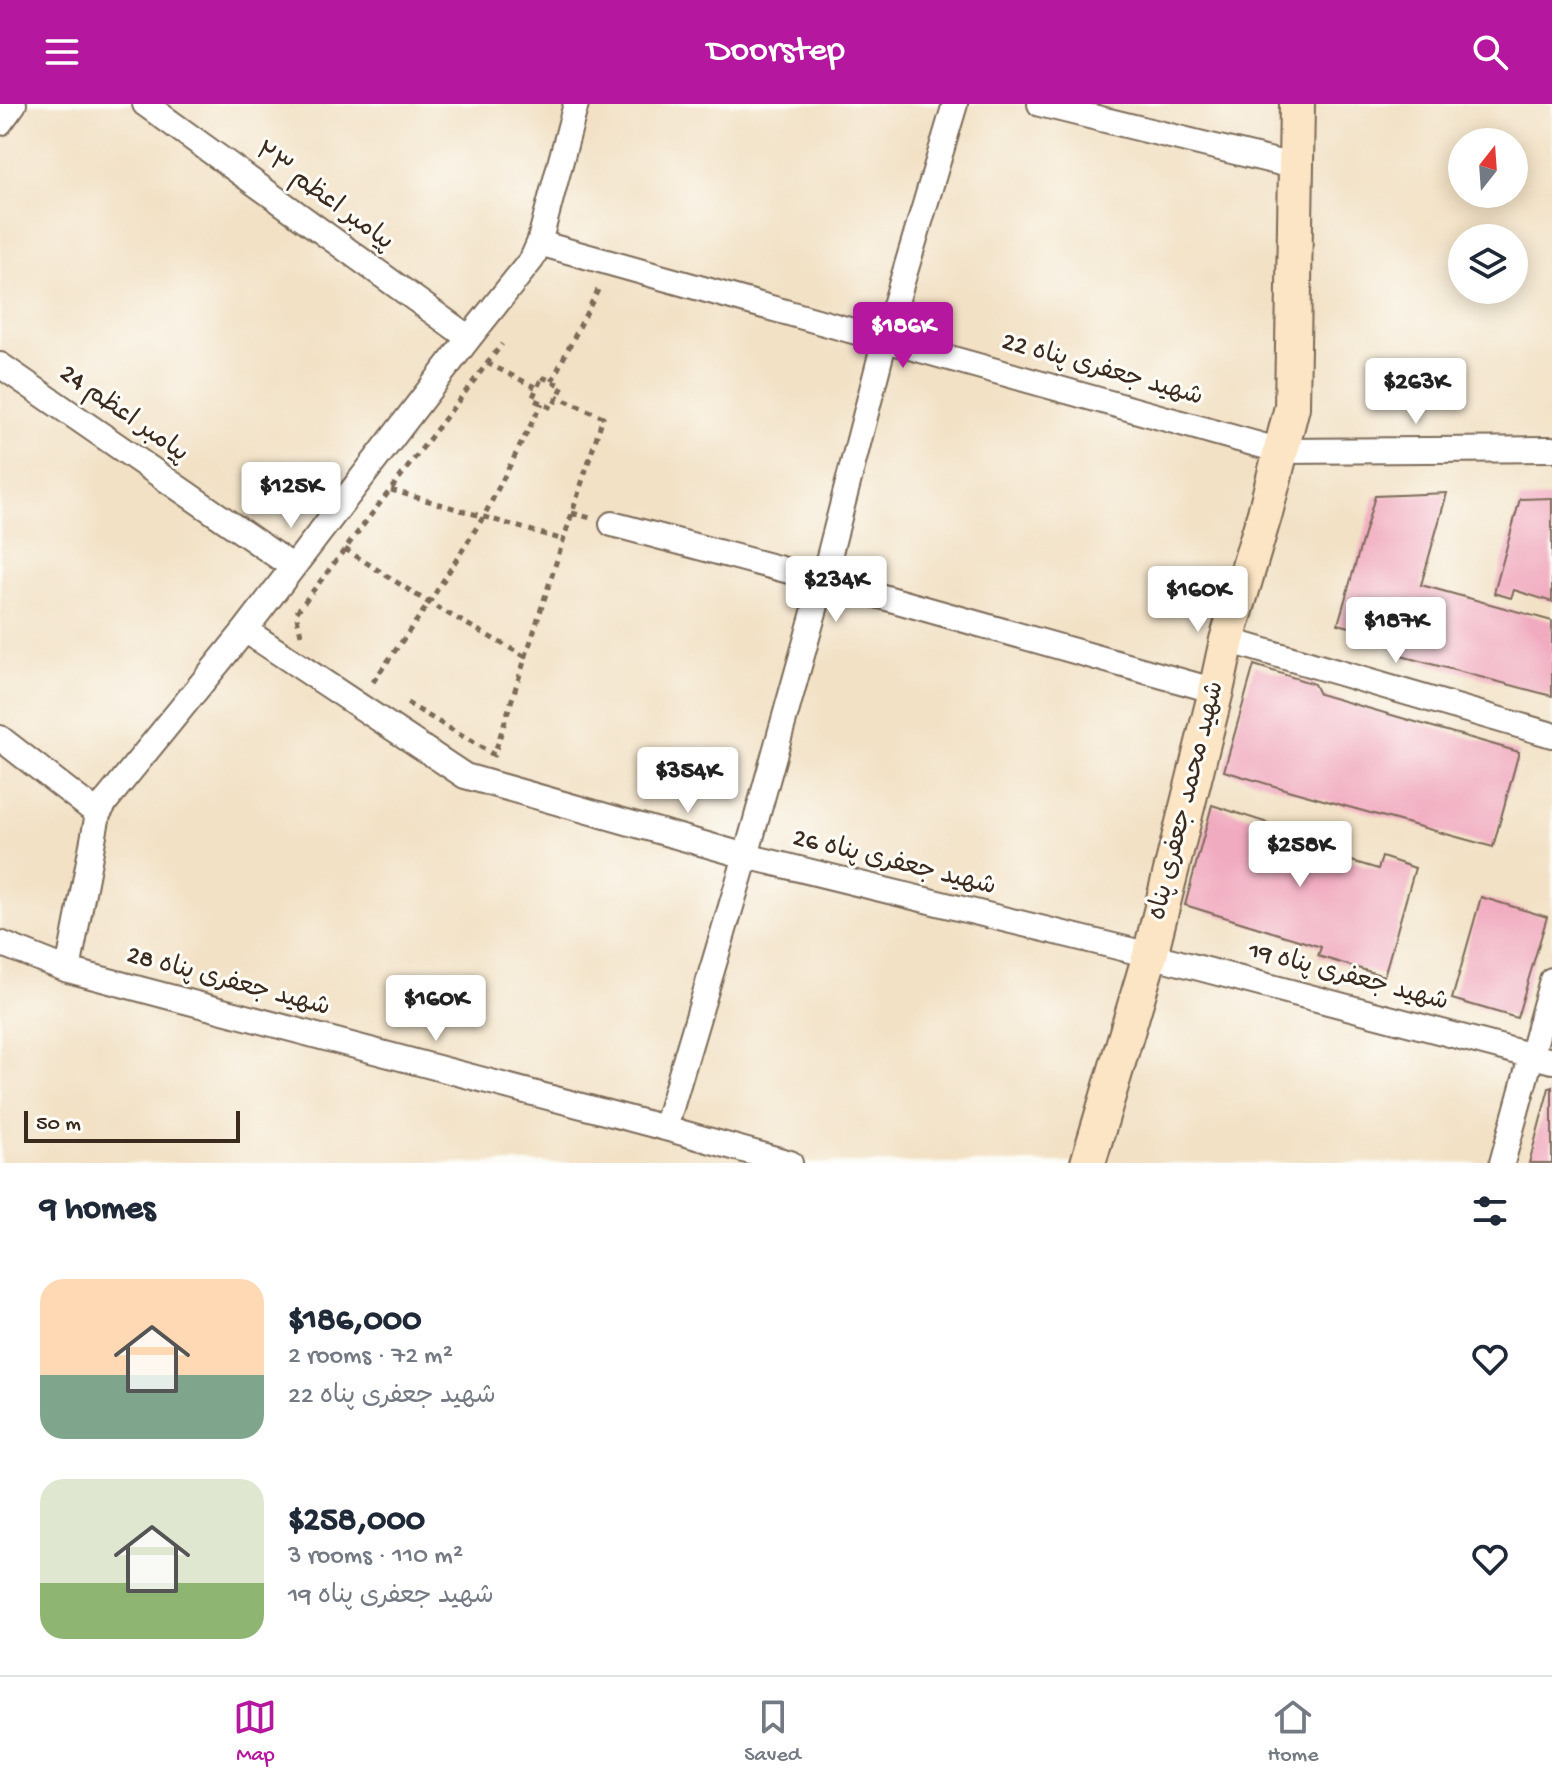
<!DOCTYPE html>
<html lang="en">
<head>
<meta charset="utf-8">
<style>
  body { margin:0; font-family:"Gochi Hand","Playpen Sans Arabic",sans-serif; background:#f6f6f7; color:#1f2937; height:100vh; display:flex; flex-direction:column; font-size:30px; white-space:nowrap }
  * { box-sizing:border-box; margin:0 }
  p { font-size:26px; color:#747a83 }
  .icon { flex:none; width:44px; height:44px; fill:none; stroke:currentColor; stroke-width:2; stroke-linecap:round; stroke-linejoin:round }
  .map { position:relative; height:1059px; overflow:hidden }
  .side { display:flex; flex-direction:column; background:#fff; flex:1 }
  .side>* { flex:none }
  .needle { width:52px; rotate:17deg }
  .tools { position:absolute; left:1448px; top:24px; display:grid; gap:16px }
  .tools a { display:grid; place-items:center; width:80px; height:80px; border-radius:50%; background:#fff; box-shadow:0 4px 20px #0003; font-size:40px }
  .scale { position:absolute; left:24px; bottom:20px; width:216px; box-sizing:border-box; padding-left:8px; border:4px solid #3b2a1e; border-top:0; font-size:22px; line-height:28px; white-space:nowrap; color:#3b2a1e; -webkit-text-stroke:6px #fdfcf7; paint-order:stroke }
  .price { position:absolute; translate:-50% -68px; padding:0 18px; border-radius:8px; background:#fff; color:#222; font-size:26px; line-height:52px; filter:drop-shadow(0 2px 4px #0008) }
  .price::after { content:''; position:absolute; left:50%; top:48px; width:24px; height:18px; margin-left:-12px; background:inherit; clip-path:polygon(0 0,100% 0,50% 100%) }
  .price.current { background:#b5179e; color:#fff }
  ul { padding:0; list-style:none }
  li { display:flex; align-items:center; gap:24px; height:200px; padding:0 40px }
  li span { display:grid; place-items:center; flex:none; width:224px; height:160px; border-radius:24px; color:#555 }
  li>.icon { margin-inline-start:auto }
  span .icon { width:96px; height:96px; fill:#fffc; stroke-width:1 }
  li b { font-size:34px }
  h2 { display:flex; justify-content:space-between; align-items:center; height:96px; padding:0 40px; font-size:34px }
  header { display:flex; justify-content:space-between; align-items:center; height:104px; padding:0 40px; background:#b5179e; color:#fff; font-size:36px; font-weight:600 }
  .tab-bar { display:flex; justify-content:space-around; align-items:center; height:112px; border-top:2px solid #e0e1e3; background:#fff; font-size:22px; color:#747a83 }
  .tab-bar a { display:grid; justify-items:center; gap:4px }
  .tab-bar .current { color:#b5179e }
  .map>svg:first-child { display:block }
  .building { fill:#f1abc0 }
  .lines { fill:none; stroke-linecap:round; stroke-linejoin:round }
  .street-casing { stroke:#7b6a58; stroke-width:28 }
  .secondary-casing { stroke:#7b6a58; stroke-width:38 }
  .path { stroke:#7b6a58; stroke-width:5; stroke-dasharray:6 6; stroke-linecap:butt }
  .street { stroke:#fff; stroke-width:24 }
  .secondary { stroke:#fce5c4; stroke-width:34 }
  .labels { text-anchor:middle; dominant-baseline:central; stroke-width:6; stroke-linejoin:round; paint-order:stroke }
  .street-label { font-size:26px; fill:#3b2a1e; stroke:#fdfcf7 }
</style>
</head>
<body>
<header><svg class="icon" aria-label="menu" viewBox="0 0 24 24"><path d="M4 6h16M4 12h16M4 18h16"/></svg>Doorstep<svg class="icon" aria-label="search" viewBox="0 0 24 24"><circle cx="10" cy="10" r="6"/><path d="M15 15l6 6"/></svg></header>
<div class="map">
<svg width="1552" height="1059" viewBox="0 0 1552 1059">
  <rect width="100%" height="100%" fill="#fdfcf7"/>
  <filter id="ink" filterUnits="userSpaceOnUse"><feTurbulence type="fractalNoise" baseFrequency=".0125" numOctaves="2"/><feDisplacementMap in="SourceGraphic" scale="16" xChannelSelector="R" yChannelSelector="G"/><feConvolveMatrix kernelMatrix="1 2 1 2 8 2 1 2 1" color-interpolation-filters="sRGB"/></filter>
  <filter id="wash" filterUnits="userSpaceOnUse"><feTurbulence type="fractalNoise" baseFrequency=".006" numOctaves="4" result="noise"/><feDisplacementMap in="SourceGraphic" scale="32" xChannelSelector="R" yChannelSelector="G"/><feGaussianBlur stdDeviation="1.8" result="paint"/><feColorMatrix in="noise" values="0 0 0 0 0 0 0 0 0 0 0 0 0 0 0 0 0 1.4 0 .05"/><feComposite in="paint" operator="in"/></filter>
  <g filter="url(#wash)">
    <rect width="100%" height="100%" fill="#f2e1c5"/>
    <g id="blocks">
      <path class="building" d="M1447,389l-26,92 131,36v75l-151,-40 4,-15 -67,-17 37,-128z
        M1552,394v104l-38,-12 -3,8 -17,-5 26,-94z
        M1254,561l60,19 5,10 200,58 -26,95 -202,-56 -67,-20z
        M1212,701l136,44 -3,10 33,10 4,-12 33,11 -31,108 -66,-20 3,-9 -136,-42z
        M1481,793l66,20 -30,101 -65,-19z
        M1552,983v76h-23l20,-75z"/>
    </g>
  </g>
  <g filter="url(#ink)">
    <use href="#blocks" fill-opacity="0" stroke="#7b6a58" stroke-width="2"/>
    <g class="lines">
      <defs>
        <path id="street" d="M145,0l324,234
          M1040,0l257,63
          M0,19l14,-19
          M539,139l742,208 271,-2
          M0,261l293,202
          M612,420l211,56 393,111
          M245,526l220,146 281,80 404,99 402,106
          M1227,536l325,95
          M0,634l98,76
          M0,839l68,27 597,158 125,35
          M68,866l30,-156 8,-13 139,-171 224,-292 63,-79 7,-16 37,-139
          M665,1024l81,-272 77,-276 62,-241 70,-235
          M1502,1059l50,-183"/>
        <path id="secondary" d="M1088,1059l62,-208 66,-264 11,-51 38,-127 27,-106 5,-303"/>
      </defs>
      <use href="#street" class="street-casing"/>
      <use href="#secondary" class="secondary-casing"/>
      <path class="path" d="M487,259l50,25
        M542,273l21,9 -11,22 -20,-9z
        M552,277l48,-95
        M391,386l173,50
        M572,409l19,5
        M345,445l84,54 97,54
        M301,531l-5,-22 206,-269
        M373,578l56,-79 55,-87 58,-113
        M407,599l87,52 109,-338 -46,-20"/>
      <use href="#street" class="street"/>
      <use href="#secondary" class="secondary"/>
    </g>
  </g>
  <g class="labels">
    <g class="street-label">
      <text transform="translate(323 94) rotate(36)">پیامبر اعظم ۲۳</text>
      <text transform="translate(1102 267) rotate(16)">شهید جعفری پناه 22</text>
      <text transform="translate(123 311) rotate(35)">پیامبر اعظم 24</text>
      <text transform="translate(1188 697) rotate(-76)">شهید محمد جعفری پناه</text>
      <text transform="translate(894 760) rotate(14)">شهید جعفری پناه 26</text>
      <text transform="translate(1348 874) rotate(15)">شهید جعفری پناه 19</text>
      <text transform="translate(228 879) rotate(15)">شهید جعفری پناه 28</text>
    </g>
  </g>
</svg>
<div class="tools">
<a><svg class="needle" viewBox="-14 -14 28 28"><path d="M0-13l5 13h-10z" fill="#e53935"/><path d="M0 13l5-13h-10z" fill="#747a83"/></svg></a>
<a><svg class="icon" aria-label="layers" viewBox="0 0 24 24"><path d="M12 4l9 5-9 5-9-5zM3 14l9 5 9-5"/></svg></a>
</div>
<div class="scale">50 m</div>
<b class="price current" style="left:903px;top:266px">$186K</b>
<b class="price" style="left:1416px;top:322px">$263K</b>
<b class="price" style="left:291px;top:426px">$125K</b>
<b class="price" style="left:836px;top:520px">$234K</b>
<b class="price" style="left:1198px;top:530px">$160K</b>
<b class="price" style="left:1396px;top:561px">$187K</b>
<b class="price" style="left:688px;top:711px">$354K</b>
<b class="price" style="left:1300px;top:785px">$258K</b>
<b class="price" style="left:436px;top:939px">$160K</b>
</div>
<section class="side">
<h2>9 homes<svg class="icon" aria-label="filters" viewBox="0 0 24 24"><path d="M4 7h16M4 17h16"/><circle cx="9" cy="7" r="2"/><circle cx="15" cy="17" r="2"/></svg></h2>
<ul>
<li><span style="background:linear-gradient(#ffd9b3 60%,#7fa58c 0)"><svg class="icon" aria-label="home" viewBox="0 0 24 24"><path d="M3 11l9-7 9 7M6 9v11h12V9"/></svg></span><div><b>$186,000</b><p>2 rooms · 72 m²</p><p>شهید جعفری پناه 22</p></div><svg class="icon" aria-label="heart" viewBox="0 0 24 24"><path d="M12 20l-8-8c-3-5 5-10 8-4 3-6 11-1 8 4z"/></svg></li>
<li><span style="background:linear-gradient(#dfe7d0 65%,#8fb573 0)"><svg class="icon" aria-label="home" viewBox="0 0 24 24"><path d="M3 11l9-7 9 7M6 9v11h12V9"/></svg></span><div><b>$258,000</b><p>3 rooms · 110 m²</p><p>شهید جعفری پناه 19</p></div><svg class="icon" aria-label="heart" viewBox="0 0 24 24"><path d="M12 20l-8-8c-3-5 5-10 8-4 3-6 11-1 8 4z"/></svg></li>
</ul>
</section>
<nav class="tab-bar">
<a class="current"><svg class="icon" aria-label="map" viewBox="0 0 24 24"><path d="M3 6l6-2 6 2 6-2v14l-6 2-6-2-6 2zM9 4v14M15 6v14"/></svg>Map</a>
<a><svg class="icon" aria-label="saved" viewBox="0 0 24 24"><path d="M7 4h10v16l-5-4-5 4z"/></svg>Saved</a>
<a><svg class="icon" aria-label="home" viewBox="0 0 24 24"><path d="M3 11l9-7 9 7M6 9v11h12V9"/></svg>Home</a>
</nav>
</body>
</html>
